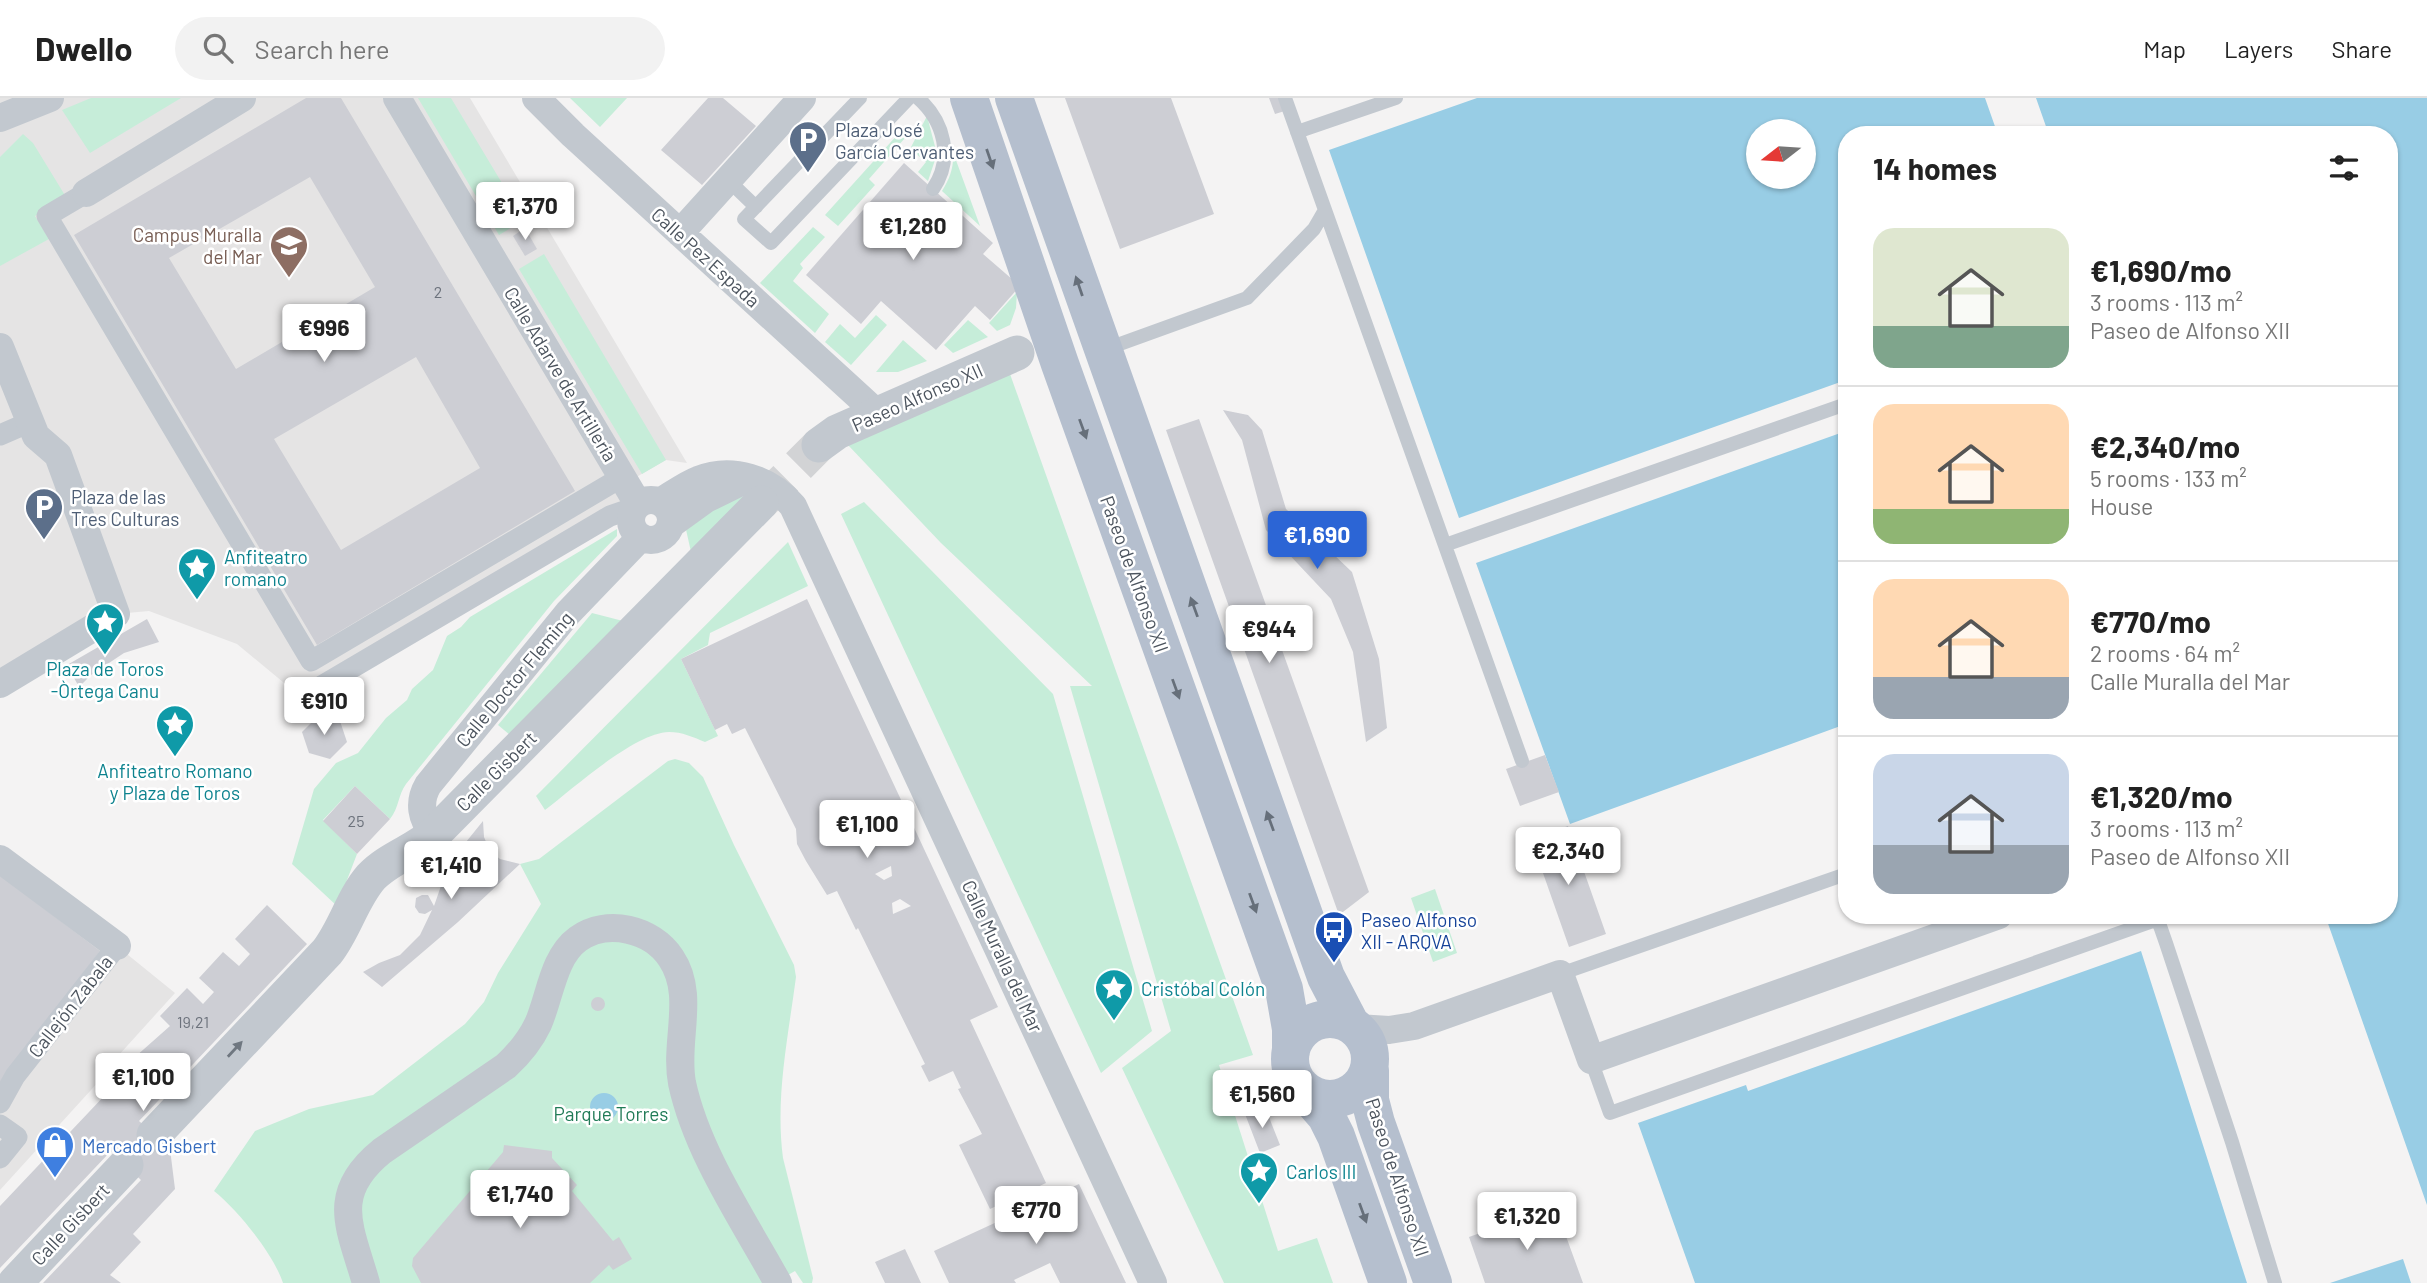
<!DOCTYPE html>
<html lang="en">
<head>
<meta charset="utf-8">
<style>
  body { margin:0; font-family:Barlow,sans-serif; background:#f2f2f2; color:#222; height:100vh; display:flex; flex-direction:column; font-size:26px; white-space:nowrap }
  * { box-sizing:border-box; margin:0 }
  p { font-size:23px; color:#767676 }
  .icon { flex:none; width:38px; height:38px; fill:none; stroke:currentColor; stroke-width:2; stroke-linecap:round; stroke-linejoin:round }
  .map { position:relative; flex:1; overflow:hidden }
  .sheet { position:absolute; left:1838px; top:28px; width:560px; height:798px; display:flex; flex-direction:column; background:#fff; border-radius:28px; box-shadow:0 2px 5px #0004 }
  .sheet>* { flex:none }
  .needle { width:46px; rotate:253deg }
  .controls { position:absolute; left:1746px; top:21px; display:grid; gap:14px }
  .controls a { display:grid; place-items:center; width:70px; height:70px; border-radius:50%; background:#fff; box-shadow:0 2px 5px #0004; font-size:35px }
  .price { position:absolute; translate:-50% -60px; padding:0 16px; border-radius:7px; background:#fff; color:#222; font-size:23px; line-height:46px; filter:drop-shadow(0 2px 4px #0008) }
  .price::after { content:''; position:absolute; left:50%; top:42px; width:21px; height:16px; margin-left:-10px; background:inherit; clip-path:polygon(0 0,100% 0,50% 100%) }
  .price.on { background:#2c65d5; color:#fff }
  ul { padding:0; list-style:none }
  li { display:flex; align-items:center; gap:21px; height:175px; padding:0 35px }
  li+li { border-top:2px solid #e0e0e0 }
  li span { display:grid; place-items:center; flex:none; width:196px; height:140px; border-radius:21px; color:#555 }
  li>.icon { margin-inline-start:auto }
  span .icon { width:84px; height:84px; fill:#fffc; stroke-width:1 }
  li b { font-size:30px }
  h2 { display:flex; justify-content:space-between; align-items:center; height:84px; padding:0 35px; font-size:30px }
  header { display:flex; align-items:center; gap:42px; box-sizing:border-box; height:98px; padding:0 35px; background:#fff; border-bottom:2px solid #e0e0e0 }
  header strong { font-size:33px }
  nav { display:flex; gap:38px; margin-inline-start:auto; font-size:24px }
  .search { width:490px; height:63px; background:#f2f2f2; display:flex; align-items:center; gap:18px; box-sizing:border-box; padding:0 24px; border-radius:38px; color:#767676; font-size:26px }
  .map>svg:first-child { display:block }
  .education { fill:#e5e4e4 }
  .green { fill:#c6edd9 }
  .water { fill:#98cde5; fill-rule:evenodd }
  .building { fill:#cdced4; fill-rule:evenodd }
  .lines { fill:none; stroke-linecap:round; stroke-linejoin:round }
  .tertiary-tunnel { stroke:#d2d3d5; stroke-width:35; stroke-dasharray:35 18; stroke-linecap:butt }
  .service { stroke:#c2c8cf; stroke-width:14 }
  .pedestrian { stroke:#c2c8cf; stroke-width:21 }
  .minor { stroke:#c2c8cf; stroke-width:28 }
  .tertiary { stroke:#c2c8cf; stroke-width:35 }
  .primary { stroke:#b5bfce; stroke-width:38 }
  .oneway { fill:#666f7a }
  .oneway2 { fill:#6f7780 }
  .labels { text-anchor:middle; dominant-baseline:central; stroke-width:5; stroke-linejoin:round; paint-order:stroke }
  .number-label { font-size:16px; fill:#6c727c }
  .service-label { font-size:19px; fill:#4e5e75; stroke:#fff; text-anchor:start }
  .education-label { font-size:19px; fill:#785e54; stroke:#fff; text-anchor:end }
  .street-label { font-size:19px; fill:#4c545e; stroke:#fff }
  .culture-label { font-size:19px; fill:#0d838f; stroke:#fff; text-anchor:start }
  .transit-label { font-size:19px; fill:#164399; stroke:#fff; text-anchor:start }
  .park-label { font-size:19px; fill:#217b57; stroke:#fff }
  .shop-label { font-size:19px; fill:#366cbe; stroke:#fff; text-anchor:start }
</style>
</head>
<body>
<header>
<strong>Dwello</strong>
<div class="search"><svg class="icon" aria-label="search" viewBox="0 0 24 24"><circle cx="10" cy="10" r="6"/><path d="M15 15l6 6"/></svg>Search here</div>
<nav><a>Map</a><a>Layers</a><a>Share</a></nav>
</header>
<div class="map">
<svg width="2427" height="1185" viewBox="0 0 2427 1185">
  <rect width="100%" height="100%" fill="#f4f3f3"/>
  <path class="education" d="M0,0h470l217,365 -21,-3 -40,23 12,21 -330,190 -13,-2 -58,-48 -88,-33 -33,3 -116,70z
    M0,761l117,87 58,47 -57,63 -7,12 -111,122z"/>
  <path class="green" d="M91,0h90l-91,55 -28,-43z
    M418,0h33l73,122 -25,15z
    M570,0h57l-27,29z
    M927,18l10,38 -9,27 -10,-9 8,-10 -16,-13z
    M899,35l6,5 -36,41 6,6 -37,41 -13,-11z
    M23,36l10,9 33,54 -31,19 14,23 -49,27v-109z
    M953,54l27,74 -38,-35c8,-13 12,-24 11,-39z
    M813,129l12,10 -25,27 3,4 -10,13 36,33 -14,19 -55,-50z
    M544,156l122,206 -24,14 -123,-205z
    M1017,194l-1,16 -6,17 -13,6 -8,-8z
    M876,217l11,10 -36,40 -26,-23 15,-18 15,14z
    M968,222l20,17 -35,16 -9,-8z
    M903,242l24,21 -29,11h-22z
    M1010,276l243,681 -34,10 59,186 39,-13 16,45h-109l-102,-215 49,-37 -101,-345h22l-151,-143 -93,-98z
    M750,395l-59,59 -6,-27 12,-9z
    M864,404l189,192 99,337 -51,42 -260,-559z
    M617,431v7l-63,65 -148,183c-8,11 -7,24 -16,35l-35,-33 -32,34 34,34 -20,52 -45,-42 22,-75 22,-26 22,-10 28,-35 21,-18 5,-11 21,-19 14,-34 14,-9 9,-10z
    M788,444l20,44 -98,47 -2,12 -27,14 37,77 -13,6c-12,-5 -23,-10 -36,-10 -35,1 -95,56 -124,78l-9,-14z
    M592,515l31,8 -113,114 -12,-10z
    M675,661l14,4 14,14 31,68 60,120 2,12c-8,61 -21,121 -13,181l30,120 -1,5h-9l-8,-12 -21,12h-491c-9,-28 -45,-73 -69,-92l41,-60 54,-22 64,-14 92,-71 19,-22 14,-29 43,-69 -21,-40 19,-5 129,-98z
    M1435,791l22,64 -24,9 -22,-64z"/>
  <path class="water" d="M1477,0h508l13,37h-152v245l-387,138 -130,-368zM1759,33h45v46h-45z
    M2036,0h391v1107l-102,-290h64v-780h-340z
    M1846,333v293l-276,100 -94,-261z
    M2141,853l106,332h-552l-57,-160 108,-38 2,6z
    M590 1009a14 14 0 1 1 28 0a14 14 0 1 1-28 0Z
    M2403,1161l8,24h-81z"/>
  <path class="building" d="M306,0h35l234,393 -258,154 -243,-410zM310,79l65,110 -139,82 -67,-111zM416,259l64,111 -139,82 -67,-111z
    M708,0h15l33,28 -54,59 -41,-35z
    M1065,0h106l43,116 -94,35z
    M1269,0h15l4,12 -13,4z
    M904,65l89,80 -10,11 37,32 -30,34 -15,-14 -39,44 -55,-49 -20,23 -55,-49z
    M525,130l12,21 -12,7 -12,-20z
    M1223,312l25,5 14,15 24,79 66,63 27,87 8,69 -21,14 -13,-90 -22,-53 -65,-69 -24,-90z
    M1199,321l170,473 -30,23 -173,-485z
    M807,501l191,408 -28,13 76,163 -56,26 -31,-64 23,-11 -24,-45 3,-1 -8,-17 -24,11 -8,-16 4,-2 -67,-136 -2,2 -19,-39 -10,4 -21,-34 -9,-17 -1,-15 -51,-101 -13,6 -5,-10 -12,6 -34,-71zM891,768l1,10 -8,4 -9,-6zM900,801l11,7 -18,8 -1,-11z
    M147,521l12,23 -35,11 -33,22 -12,12 -12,-22z
    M318,618l22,5 7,21 -17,17 -21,-6 -7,-21z
    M1545,657l14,37 -39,14 -14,-37z
    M355,688l35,33 -33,35 -34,-33z
    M483,723l1,16 6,14 10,8 20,5 -62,58 -76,65 -19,-15 16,-9 21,-8 20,-20 12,-25 -7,4 -6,-1 -4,-6 1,-9 6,-3h6l6,11 8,-23 24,-41z
    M1568,728l38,108 -37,13 -38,-108z
    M0,777l100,76 -100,133z
    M267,807l40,39 -168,177 31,28 5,40 -42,45 8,8 -31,33 11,8h-78l98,-103 -30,-29 -111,117v-62l124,-131 4,4 14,-15 -7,-7 35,-31 -10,-10 27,-28 16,16 11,-12 -15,-14 24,-26 16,14 11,-12 -15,-15z
    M591 906a7 7 0 1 1 14 0a7 7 0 1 1-14 0Z
    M1265,1009l15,38 -20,8 -15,-39z
    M504,1047l48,6v7l25,27 -5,6 41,50 6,-4 13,22 -19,11 -4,-5 -19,18h-169l-9,-17 1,-8 90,-106z
    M1079,1086l47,99h-66l-10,-20 -36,17 2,3h-67l-15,-32z
    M1555,1108l28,77h-98l-16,-46z
    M905,1151l16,34h-36l-10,-21z"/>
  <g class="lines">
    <path class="tertiary-tunnel" d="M761,405l58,-58"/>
    <path class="service" d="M860,0l-116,121 27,24 138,-145
      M918,0c26,23 36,60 15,91
      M1285,0l237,663
      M1297,34l99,-34
      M728,82l28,27
      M1106,251l141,-51 67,-69 11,-19
      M1445,447l401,-141
      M1560,876l286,-100
      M1591,962l19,53 543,-192 6,2 7,20 66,199 43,141"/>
    <path class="pedestrian" d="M86,95l-39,23 264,445 311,-184
      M0,337l30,-13
      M313,593l297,-175 26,-9
      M0,1005l15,-27 102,-130
      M0,1027l17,12 -17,21"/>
    <path class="minor" d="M397,0l241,406
      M536,0l37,37 305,279
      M0,20l50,-20
      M86,95l156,-95
      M680,135l122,-135
      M0,249l36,89 22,19 58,159 -116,70
      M631 422a20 20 0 1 1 40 0a20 20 0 1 1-40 0Z
      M660,404c12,-7 25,-17 38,-22 34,-14 72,-1 95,26l360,777
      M670,427l36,-26 39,-19
      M434,736c-13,-15 -16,-32 -6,-49l140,-172 73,-76
      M0,761l117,87
      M1357,930l32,2 25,-4 146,-52 31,86 408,-145
      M366,1185c-16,-56 -37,-89 16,-132l124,-85c14,-13 24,-25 32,-42 12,-27 15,-67 40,-85 29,-21 74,-10 93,19 25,37 3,83 11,125 15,70 62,138 96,200"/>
    <path class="tertiary" d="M819,347l18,-13 180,-79
      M154,1037l173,-183c18,-23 25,-53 44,-75 18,-19 44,-26 63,-43l327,-331
      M15,1185l111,-118"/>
    <path class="primary" d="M969,0l91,266 224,625 7,40v22
      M1014,0l312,879 24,46
      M1290 961a40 40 0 1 1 80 0a40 40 0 1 1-80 0Z
      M1370,972v30l6,23 57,160
      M1301,989l25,29 10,20 52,147"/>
  </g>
  <defs><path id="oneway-solid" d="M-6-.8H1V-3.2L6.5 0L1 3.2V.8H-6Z" transform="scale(1.75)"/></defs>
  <g class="oneway">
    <use href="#oneway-solid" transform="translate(990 61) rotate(71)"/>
    <use href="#oneway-solid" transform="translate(1079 188) rotate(-109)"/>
    <use href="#oneway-solid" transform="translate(1083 331) rotate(70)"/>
    <use href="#oneway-solid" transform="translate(1194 509) rotate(-110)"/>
    <use href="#oneway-solid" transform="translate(1176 591) rotate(70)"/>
    <use href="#oneway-solid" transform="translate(1270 723) rotate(-110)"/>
    <use href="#oneway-solid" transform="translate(1253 805) rotate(70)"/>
    <use href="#oneway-solid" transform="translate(1363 1115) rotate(70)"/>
  </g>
  <use class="oneway2" href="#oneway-solid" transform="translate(235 951) rotate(-47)"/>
  <defs>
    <symbol id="parking-pin" viewBox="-11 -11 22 30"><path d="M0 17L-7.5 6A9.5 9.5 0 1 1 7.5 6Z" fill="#5c6f8a" stroke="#fff"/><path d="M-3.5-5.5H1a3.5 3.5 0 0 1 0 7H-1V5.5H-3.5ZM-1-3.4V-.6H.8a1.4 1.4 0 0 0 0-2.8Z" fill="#fff"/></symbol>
    <symbol id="university-pin" viewBox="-11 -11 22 30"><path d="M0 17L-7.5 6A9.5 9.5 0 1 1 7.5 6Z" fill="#8d6e63" stroke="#fff"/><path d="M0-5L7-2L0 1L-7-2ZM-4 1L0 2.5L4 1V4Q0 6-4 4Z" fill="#fff"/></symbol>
    <symbol id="sight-pin" viewBox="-11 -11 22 30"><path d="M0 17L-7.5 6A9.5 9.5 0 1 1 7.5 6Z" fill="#0f9aa8" stroke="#fff"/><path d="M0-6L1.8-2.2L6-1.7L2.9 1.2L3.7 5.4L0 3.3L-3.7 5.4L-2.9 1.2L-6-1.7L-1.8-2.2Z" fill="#fff"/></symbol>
    <symbol id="bus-pin" viewBox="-11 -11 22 30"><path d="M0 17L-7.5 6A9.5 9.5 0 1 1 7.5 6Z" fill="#1a4fb4" stroke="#fff"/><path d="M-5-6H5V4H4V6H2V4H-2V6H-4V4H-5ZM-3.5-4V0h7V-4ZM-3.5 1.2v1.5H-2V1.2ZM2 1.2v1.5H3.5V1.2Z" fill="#fff"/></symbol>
    <symbol id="shop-pin" viewBox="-11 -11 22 30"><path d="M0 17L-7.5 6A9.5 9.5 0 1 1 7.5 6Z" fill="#3f7fe0" stroke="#fff"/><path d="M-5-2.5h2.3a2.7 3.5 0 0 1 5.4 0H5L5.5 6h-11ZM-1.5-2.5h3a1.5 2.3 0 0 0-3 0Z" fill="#fff"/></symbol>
  </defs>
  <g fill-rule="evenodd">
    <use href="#parking-pin" x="786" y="20" width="44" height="60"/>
    <use href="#university-pin" x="267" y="125" width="44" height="60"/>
    <use href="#parking-pin" x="22" y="387" width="44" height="60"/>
    <use href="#sight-pin" x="175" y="447" width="44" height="60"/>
    <use href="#sight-pin" x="83" y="502" width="44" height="60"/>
    <use href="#sight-pin" x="153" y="604" width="44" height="60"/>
    <use href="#bus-pin" x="1312" y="810" width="44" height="60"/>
    <use href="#sight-pin" x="1092" y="868" width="44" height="60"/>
    <use href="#shop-pin" x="33" y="1025" width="44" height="60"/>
    <use href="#sight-pin" x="1237" y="1051" width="44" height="60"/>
  </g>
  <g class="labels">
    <g class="number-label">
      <text x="438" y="193">2</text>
      <text x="356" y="722">25</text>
      <text x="193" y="923">19,21</text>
    </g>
    <g class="service-label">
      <text x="835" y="31">Plaza José<tspan x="835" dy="22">García Cervantes</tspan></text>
      <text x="71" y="398">Plaza de las<tspan x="71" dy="22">Tres Culturas</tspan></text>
    </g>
    <g class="education-label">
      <text x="262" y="136">Campus Muralla<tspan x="262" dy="22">del Mar</tspan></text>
    </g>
    <g class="street-label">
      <text transform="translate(706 159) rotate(42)">Calle Pez Espada</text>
      <text transform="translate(561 276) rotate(59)">Calle Adarve de Artillería</text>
      <text transform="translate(917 299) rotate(-24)">Paseo Alfonso XII</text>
      <text transform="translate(1135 476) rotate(70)">Paseo de Alfonso XII</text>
      <text transform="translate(514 581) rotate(-50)">Calle Doctor Fleming</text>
      <text transform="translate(496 673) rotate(-45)">Calle Gisbert</text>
      <text transform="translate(1003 858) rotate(65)">Calle Muralla del Mar</text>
      <text transform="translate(70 908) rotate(-52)">Callejón Zabala</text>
      <text transform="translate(1398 1079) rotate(72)">Paseo de Alfonso XII</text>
      <text transform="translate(70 1126) rotate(-47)">Calle Gisbert</text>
    </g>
    <g class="culture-label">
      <text x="224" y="458">Anfiteatro<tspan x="224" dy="22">romano</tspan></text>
      <text x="105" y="570" text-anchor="middle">Plaza de Toros<tspan x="105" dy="22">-Òrtega Canu</tspan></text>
      <text x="175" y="672" text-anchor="middle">Anfiteatro Romano<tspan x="175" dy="22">y Plaza de Toros</tspan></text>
      <text x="1141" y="890">Cristóbal Colón</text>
      <text x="1286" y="1073">Carlos III</text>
    </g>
    <g class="transit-label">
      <text x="1361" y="821">Paseo Alfonso<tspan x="1361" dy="22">XII - ARQVA</tspan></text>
    </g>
    <g class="park-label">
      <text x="611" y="1015">Parque Torres</text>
    </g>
    <g class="shop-label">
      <text x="82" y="1047">Mercado Gisbert</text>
    </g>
  </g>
</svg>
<div class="controls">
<a><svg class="needle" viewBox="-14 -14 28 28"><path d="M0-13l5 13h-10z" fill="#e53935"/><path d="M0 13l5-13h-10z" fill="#767676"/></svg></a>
</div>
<b class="price" style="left:525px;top:144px">€1,370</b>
<b class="price" style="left:913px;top:164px">€1,280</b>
<b class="price" style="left:324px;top:266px">€996</b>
<b class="price on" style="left:1317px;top:473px">€1,690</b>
<b class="price" style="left:1269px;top:567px">€944</b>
<b class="price" style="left:324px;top:639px">€910</b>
<b class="price" style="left:867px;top:762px">€1,100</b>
<b class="price" style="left:1568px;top:789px">€2,340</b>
<b class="price" style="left:451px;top:803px">€1,410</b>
<b class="price" style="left:143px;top:1015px">€1,100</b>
<b class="price" style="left:1262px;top:1032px">€1,560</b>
<b class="price" style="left:520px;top:1132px">€1,740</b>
<b class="price" style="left:1036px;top:1148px">€770</b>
<b class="price" style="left:1527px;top:1154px">€1,320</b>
<section class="sheet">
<h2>14 homes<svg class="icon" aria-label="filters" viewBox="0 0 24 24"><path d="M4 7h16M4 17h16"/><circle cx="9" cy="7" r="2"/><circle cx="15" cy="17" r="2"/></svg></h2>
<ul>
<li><span style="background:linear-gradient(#dfe7d0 70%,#7fa58c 0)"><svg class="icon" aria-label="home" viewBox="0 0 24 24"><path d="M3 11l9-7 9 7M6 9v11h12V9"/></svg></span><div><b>€1,690/mo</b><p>3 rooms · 113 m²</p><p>Paseo de Alfonso XII</p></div></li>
<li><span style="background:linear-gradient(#ffd9b3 75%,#8fb573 0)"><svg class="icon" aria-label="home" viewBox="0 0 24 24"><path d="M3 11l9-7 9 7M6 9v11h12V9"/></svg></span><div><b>€2,340/mo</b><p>5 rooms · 133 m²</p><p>House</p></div></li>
<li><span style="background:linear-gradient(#ffd9b3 70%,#9aa5b1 0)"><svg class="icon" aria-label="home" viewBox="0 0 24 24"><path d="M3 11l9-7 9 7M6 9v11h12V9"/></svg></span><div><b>€770/mo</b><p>2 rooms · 64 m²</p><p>Calle Muralla del Mar</p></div></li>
<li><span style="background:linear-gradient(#c9d6e8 65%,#9aa5b1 0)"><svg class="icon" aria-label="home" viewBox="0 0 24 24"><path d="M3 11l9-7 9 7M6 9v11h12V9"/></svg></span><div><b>€1,320/mo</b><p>3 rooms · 113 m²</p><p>Paseo de Alfonso XII</p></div></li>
</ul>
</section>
</div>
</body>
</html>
